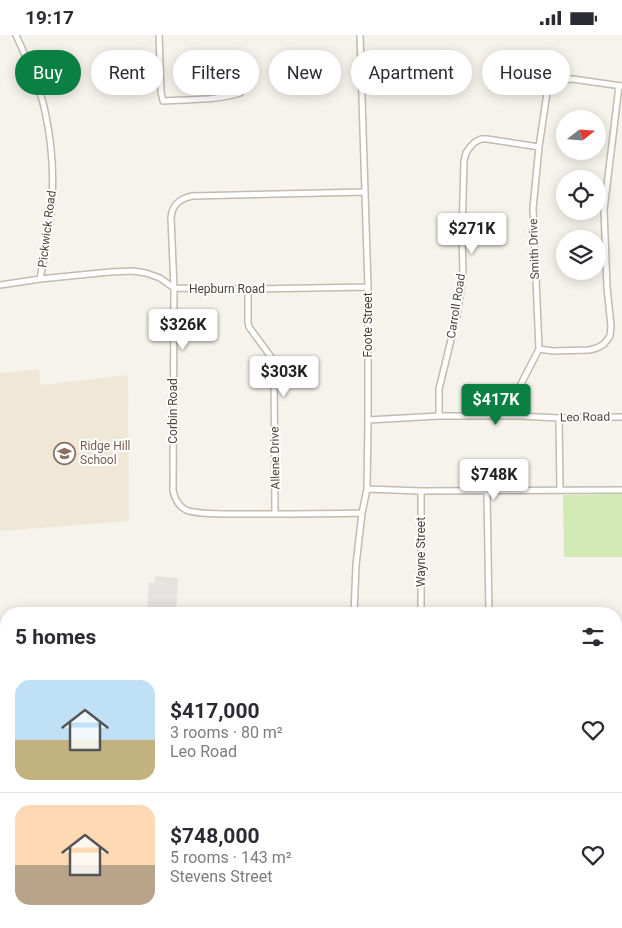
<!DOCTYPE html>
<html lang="en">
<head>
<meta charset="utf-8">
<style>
  body { margin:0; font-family:Roboto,sans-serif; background:#f2f2f3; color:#2b2b33; height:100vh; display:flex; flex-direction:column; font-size:19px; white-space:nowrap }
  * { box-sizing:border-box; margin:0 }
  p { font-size:16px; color:#7c7c81 }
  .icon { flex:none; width:28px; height:28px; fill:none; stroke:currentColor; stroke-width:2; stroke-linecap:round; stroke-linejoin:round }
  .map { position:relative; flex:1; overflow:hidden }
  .side { position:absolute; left:0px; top:572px; width:622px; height:321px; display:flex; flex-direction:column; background:#fff; border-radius:20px 20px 0 0; box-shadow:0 2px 12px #0003 }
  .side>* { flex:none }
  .hud { position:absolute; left:15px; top:15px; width:592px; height:45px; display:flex; gap:10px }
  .needle { width:32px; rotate:73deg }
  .fabs { position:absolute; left:556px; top:75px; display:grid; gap:10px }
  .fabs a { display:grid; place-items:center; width:50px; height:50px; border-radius:50%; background:#fff; box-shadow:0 2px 12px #0003; font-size:25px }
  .price { position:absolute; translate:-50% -42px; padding:0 11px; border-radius:5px; background:#fff; color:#222; font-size:16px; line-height:32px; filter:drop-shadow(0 1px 2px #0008) }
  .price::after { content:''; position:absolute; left:50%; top:30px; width:15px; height:11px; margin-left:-8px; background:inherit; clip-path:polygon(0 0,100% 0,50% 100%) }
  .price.on { background:#0b8043; color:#fff }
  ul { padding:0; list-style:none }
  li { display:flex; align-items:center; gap:15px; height:125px; padding:0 15px }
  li+li { border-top:1px solid #e1e1e2 }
  li span { display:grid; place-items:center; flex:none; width:140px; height:100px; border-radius:15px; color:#555 }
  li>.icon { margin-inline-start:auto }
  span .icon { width:60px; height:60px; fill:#fffc; stroke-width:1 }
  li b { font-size:21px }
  h2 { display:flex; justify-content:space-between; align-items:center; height:60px; padding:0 15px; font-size:21px }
  .tag { padding:0 18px; border-radius:22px; background:#fff; box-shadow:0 2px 12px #0003; font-size:18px; line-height:45px }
  .tag.on { background:#0b8043; color:#fff }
  .status { display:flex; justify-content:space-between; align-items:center; height:35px; padding:0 25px; background:#fff; direction:ltr }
  .status svg { height:14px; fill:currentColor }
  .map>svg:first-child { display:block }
  .education { fill:#efe8d6 }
  .green { fill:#d2eab5 }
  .parking { fill:#e5e3e0 }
  .water { fill:#a9d4f2 }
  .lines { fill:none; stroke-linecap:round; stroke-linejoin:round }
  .minor-casing { stroke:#c2bbae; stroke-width:8 }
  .primary-casing { stroke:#e6c16a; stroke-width:10 }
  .minor { stroke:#fff; stroke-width:5 }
  .primary { stroke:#ffe39c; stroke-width:8 }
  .rail { stroke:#9a9a9a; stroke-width:2; stroke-dasharray:6 6; stroke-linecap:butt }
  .labels { text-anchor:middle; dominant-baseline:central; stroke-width:4; stroke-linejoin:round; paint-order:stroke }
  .street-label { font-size:12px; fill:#4b4439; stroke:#fff }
  .education-label { font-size:12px; fill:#785e54; stroke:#fff; text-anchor:start }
</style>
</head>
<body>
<div class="status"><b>19:17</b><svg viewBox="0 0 49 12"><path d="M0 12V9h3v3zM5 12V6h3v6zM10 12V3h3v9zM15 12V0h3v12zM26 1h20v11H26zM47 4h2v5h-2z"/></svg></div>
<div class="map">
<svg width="622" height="893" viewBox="0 0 622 893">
  <rect width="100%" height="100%" fill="#f6f3ec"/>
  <path class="education" d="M39,334l2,16 87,-10 1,146 -129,10v-158z"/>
  <path class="green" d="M622,459v63h-58l-1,-62z
    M0,653h6v235h610v-207h6v212h-622z"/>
  <path class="parking" d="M155,541l23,2 -2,36h-29l2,-32 6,1z"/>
  <path class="water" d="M616,700h6v58l-6,-2z
    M6,723v56l-6,5v-60z
    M6,789v87l-3,-8h-3v-75z
    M7,888h113h-1l3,5h-116z"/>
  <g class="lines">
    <defs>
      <path id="minor" d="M16,0c11,25 23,49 29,76 6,28 9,58 7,88 -1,26 -7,53 -12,80
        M159,0l2,57 2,9c26,-2 52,0 77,-8
        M0,250l40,-6 70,-7 23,-1 13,2 14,5 14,10 74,1 120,-2
        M248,254v33l1,5 22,30 3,10 1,147
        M539,314l14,2 36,-1 8,-2 7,-4 6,-8 1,-10 -4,-39 -3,-77 15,-124
        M439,381v-27l18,-74 6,-40 -1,-41 2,-73 2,-8 4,-6 5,-5 6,-3h6l52,8
        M519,381l2,-32 18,-35 -6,-141 6,-61 8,-54c7,-10 13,-14 25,-14l50,7
        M559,383l1,72
        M368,385l71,-4h80l40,2 63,-1
        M367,454l54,2 201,-1
        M421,456v123
        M487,456l2,123
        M362,478c-39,1 -77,1 -116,1 -14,0 -48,1 -60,-4 -8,-4 -11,-11 -13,-19l1,-203 -3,-70c1,-13 8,-19 21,-22l173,-4
        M354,579l2,-49 6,-52 5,-24 1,-69v-133l-8,-252"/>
      <path id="primary" d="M616,614h6
        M0,623h6"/>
    </defs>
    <use href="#minor" class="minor-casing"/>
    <use href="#primary" class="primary-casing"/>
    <use href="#minor" class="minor"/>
    <use href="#primary" class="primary"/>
    <path class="rail" d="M0,640h6
      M616,672l6,1"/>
  </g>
  <defs>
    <symbol id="school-ring" viewBox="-11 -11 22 22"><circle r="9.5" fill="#fff" stroke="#8d6e63" stroke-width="1.5"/><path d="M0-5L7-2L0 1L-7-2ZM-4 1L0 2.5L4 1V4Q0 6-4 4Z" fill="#8d6e63"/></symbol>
  </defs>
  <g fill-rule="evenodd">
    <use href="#school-ring" x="52" y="406" width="25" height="25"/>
  </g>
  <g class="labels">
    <g class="street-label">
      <text transform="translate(47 194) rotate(-83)">Pickwick Road</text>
      <text transform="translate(534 214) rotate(-92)">Smith Drive</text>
      <text x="227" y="254">Hepburn Road</text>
      <text transform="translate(456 271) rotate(-81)">Carroll Road</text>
      <text transform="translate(368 290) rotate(-90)">Foote Street</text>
      <text transform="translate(173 376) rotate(-90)">Corbin Road</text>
      <text transform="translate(585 382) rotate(-1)">Leo Road</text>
      <text transform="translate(275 423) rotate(-91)">Allene Drive</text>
      <text transform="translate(421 517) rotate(-90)">Wayne Street</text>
    </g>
    <g class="education-label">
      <text x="80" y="411">Ridge Hill<tspan x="80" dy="14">School</tspan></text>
    </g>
  </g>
</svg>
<div class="fabs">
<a><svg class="needle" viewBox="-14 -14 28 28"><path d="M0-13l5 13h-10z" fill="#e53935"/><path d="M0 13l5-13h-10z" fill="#7c7c81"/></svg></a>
<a><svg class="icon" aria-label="locate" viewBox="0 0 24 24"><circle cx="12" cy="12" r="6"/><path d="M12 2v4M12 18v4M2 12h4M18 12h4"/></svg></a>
<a><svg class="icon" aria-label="layers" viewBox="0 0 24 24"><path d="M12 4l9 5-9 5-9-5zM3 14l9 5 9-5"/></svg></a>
</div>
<b class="price" style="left:472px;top:220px">$271K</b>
<b class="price" style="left:183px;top:316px">$326K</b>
<b class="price" style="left:284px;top:363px">$303K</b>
<b class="price on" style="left:496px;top:391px">$417K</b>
<b class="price" style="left:494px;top:466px">$748K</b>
<div class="hud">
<a class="tag on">Buy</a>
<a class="tag">Rent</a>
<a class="tag">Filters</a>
<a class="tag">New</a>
<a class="tag">Apartment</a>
<a class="tag">House</a>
</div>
<section class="side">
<h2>5 homes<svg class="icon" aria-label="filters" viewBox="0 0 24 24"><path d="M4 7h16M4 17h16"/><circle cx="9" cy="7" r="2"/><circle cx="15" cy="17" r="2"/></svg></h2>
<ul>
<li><span style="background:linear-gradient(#bfe0f5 60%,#c2b280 0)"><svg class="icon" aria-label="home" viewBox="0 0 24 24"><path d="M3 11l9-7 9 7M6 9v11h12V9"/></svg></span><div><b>$417,000</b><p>3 rooms · 80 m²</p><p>Leo Road</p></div><svg class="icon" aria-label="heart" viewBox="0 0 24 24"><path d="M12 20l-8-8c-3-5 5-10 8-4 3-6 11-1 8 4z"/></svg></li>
<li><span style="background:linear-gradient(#ffd9b3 60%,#b9a48a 0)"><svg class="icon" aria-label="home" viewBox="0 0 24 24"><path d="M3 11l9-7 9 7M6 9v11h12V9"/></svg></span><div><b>$748,000</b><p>5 rooms · 143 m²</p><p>Stevens Street</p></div><svg class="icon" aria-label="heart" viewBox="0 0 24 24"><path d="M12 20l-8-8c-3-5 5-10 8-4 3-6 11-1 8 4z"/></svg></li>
</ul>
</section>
</div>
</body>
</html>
